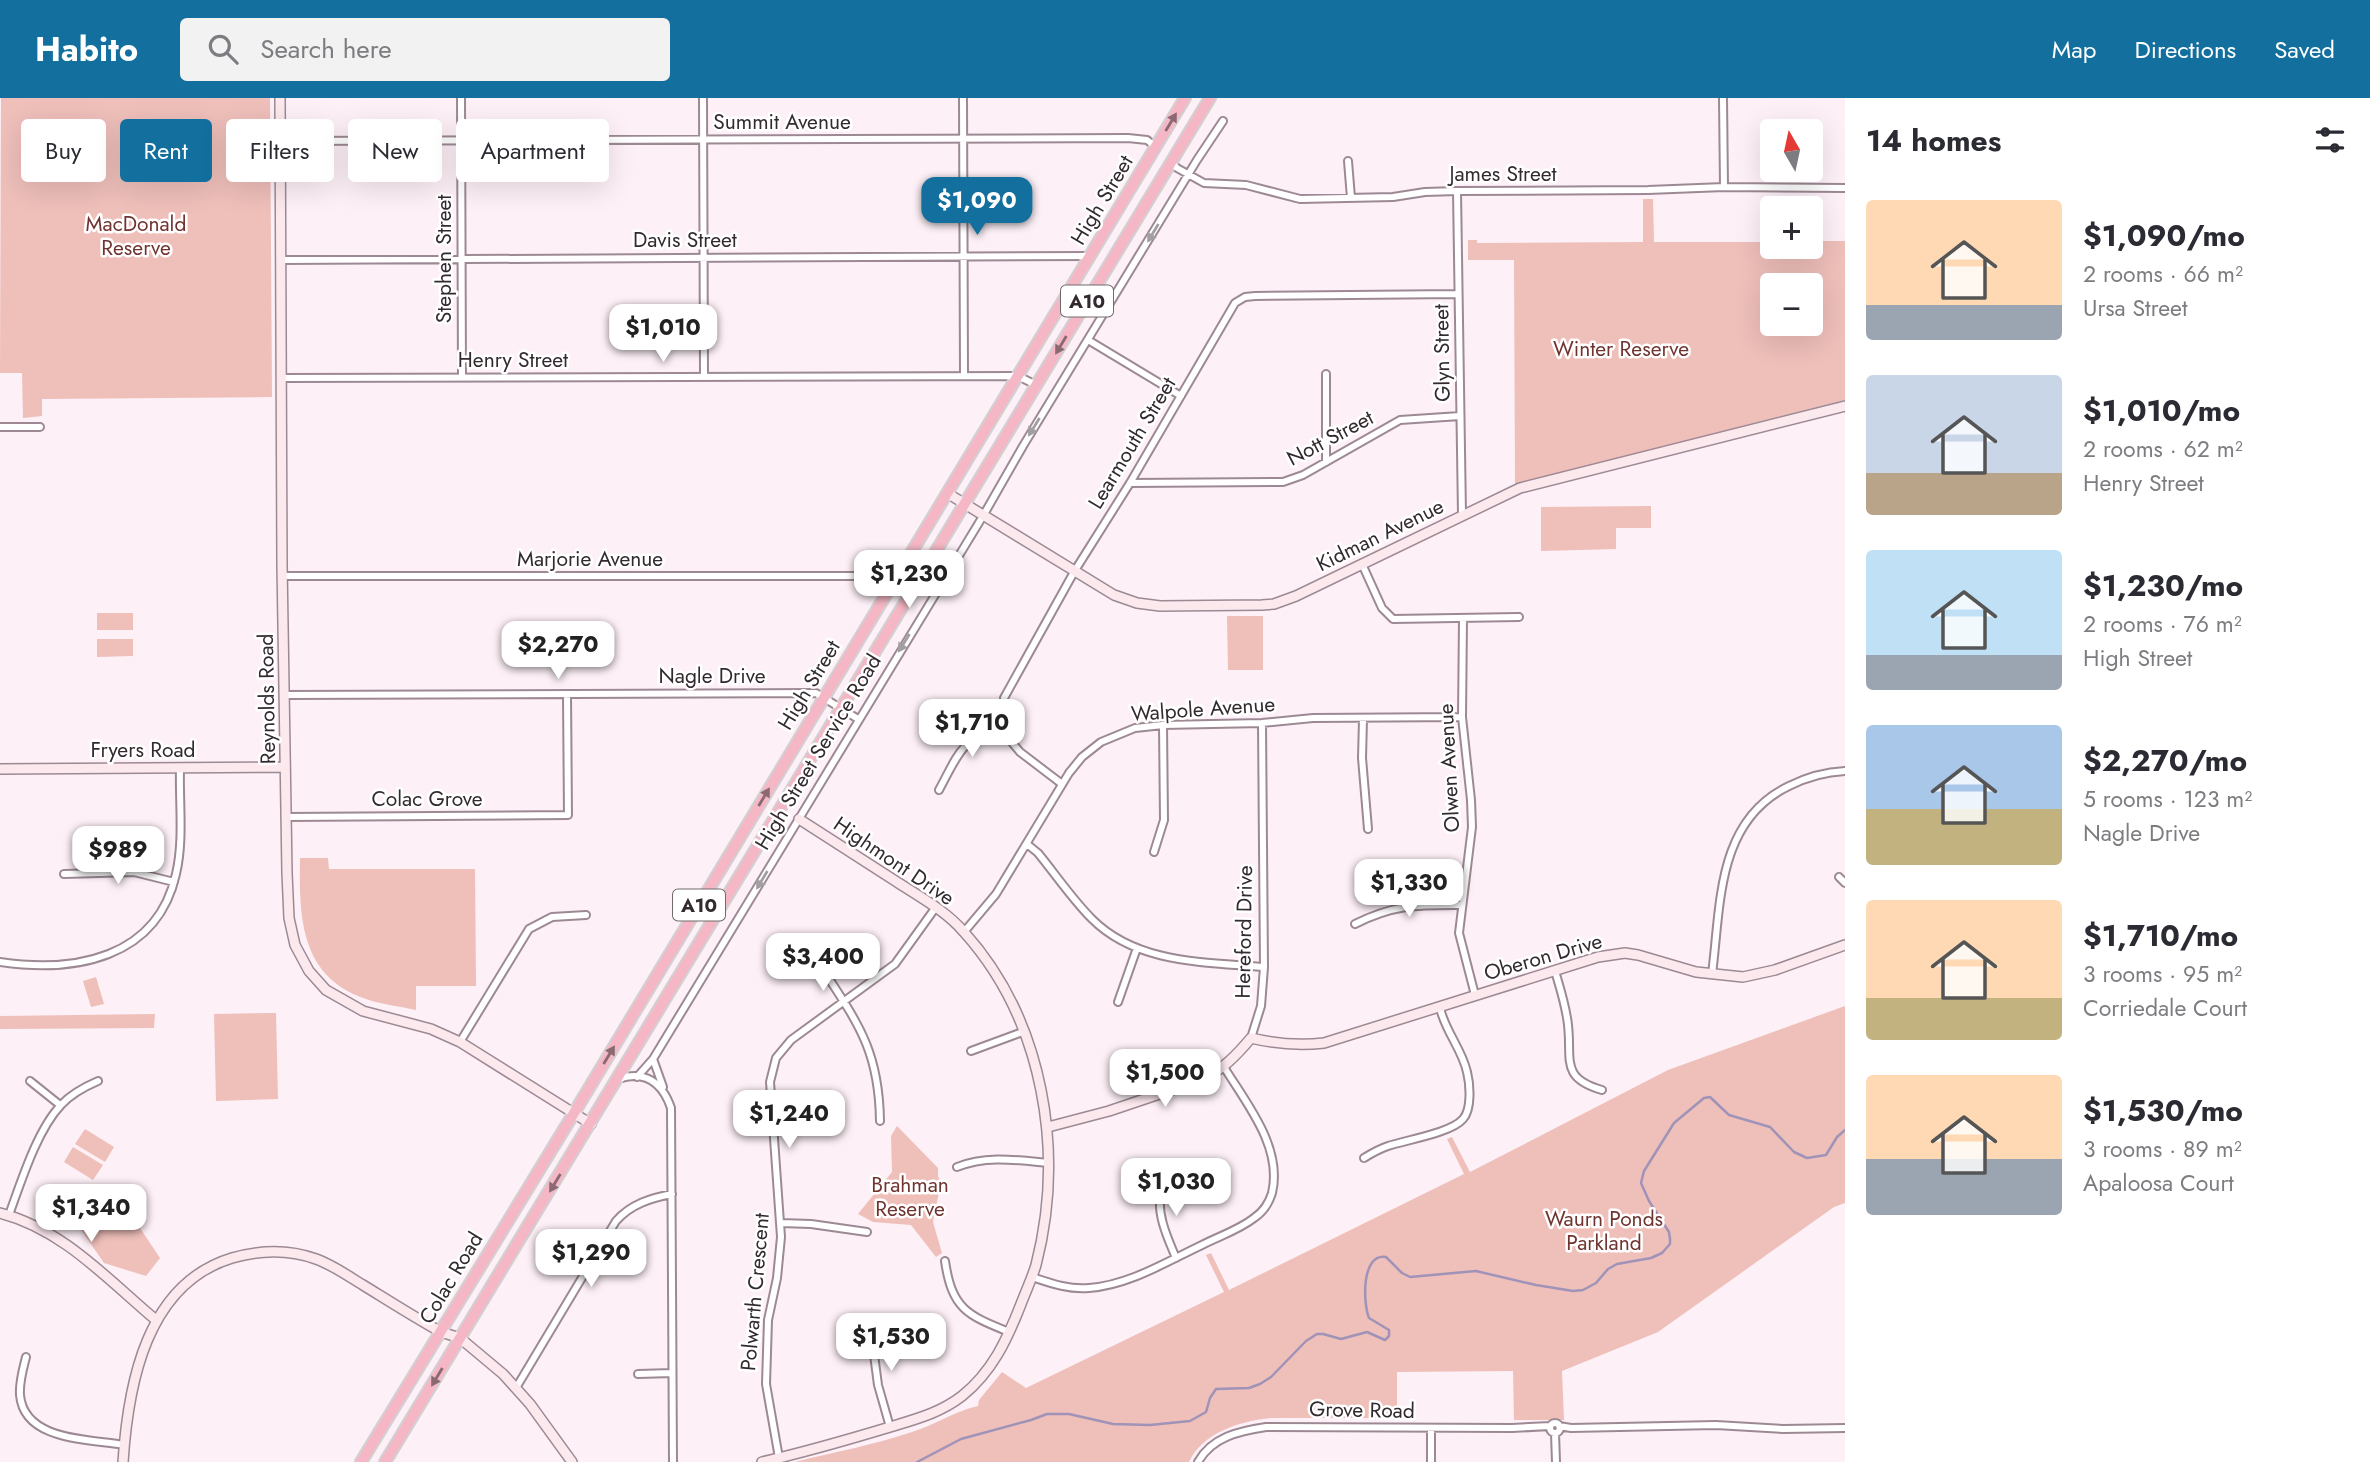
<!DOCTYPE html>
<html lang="en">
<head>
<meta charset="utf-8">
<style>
  body { margin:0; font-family:Jost,sans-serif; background:#f2f2f3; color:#2b2b33; height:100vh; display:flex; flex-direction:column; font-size:26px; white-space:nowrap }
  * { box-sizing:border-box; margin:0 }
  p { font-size:23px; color:#7c7c81 }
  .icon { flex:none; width:38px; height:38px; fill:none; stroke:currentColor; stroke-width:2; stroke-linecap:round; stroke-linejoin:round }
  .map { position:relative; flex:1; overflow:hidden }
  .drawer { display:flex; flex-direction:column; background:#fff; width:525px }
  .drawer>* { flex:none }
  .hud { position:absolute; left:21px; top:21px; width:665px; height:63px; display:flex; gap:14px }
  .needle { width:46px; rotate:351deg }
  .buttons { position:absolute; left:1760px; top:21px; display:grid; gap:14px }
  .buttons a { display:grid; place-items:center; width:63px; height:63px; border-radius:7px; background:#fff; box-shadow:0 7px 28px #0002; font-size:35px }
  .price { position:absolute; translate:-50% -60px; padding:0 16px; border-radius:14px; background:#fff; color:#222; font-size:23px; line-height:46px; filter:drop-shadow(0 2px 4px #0008) }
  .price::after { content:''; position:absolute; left:50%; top:42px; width:21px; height:16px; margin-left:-10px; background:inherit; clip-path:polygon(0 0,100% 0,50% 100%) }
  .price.on { background:#126f9e; color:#fff }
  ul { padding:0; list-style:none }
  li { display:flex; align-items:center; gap:21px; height:175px; padding:0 21px }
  li span { display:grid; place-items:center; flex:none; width:196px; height:140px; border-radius:7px; color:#555 }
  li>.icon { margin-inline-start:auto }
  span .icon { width:84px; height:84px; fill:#fffc; stroke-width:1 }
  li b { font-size:30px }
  h2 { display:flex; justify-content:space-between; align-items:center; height:84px; padding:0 21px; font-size:30px }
  .chip { padding:0 24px; border-radius:7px; background:#fff; box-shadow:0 7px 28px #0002; font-size:24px; line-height:63px }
  .chip.on { background:#126f9e; color:#fff }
  header { display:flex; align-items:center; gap:42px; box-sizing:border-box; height:98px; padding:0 35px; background:#126f9e; color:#fff }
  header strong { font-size:33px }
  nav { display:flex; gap:38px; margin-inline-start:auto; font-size:24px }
  .search { width:490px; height:63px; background:#f2f2f3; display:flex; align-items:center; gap:18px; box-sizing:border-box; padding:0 24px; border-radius:7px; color:#7c7c81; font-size:26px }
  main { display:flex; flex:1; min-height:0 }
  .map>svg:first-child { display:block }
  .green { fill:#efbfba; fill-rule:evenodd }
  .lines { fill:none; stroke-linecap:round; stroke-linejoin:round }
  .stream { stroke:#a093b8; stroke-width:2.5 }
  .street-casing { stroke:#9d8994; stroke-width:10 }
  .secondary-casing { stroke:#9d8994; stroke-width:12 }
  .highway-casing { stroke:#d2d0d1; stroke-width:14 }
  .street { stroke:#fff; stroke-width:6 }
  .secondary { stroke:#fce9ee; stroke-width:9 }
  .highway { stroke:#f5b7c5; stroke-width:10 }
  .oneway { fill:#8a6972 }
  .oneway2 { fill:#a39fa1 }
  .labels { text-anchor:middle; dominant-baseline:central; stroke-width:5; stroke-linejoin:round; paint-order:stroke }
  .shield { fill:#fff; stroke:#706a6d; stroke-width:2 }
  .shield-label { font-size:19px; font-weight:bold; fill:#322a2f }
  .street-label { font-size:21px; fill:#322a2f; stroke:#fff }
  .park-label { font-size:21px; fill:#703430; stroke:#fff }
</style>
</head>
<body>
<header>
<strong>Habito</strong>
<div class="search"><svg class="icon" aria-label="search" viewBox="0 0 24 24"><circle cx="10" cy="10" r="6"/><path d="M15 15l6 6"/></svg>Search here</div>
<nav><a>Map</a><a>Directions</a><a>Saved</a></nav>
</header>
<main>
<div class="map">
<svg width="1845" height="1364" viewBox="0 0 1845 1364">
  <rect width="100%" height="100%" fill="#fdf0f7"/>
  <path class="green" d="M1,0h269l2,299 -230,2v17l-19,2 -1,-45h-22z
    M1643,101h10l1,43h119v5h38v-6h34v159l-330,85 -1,-225h-46v-20h9v3l166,-1zM1773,187h38v39h-38z
    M1651,408v22h-35v21l-75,2v-44z
    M97,515h36v17h-36z
    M1227,518h36v54h-35z
    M97,541h36v17l-36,1z
    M300,760h28l1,11h146l1,117h-60v24c-16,-4 -32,-5 -47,-10 -69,-21 -70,-82 -69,-142z
    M96,879l8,27 -13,3 -8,-26z
    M1845,908v197l-11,4 -176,125 -96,39 2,49h-50l-1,-49 -116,1v46h-126c-30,3 -68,14 -82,44h-394c39,-10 79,-17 117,-30 23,-7 43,-21 66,-26l1,-6 23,-28 24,16 198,-96 -18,-37 5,-2 18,37 235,-116 -17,-35 5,-2 18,35 198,-102z
    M276,915l2,86 -62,2 -2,-87z
    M155,916l-1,14 -154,1v-13z
    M897,1028l41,42v8l3,6 -8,40 9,31 -6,4 -25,-32 -38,-3 -15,-8 34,-42 -1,-36z
    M85,1031l29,18 -9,15 -30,-18z
    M73,1049l30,18 -10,15 -29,-18z
    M91,1108l43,13 26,39 -14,18 -42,-13 -27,-39z"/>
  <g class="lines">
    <path class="stream" d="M917,1364l44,-23 70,-19 16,-6h22l44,10 37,1 40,-4 16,-9 4,-14 6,-9 33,-1 11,-4 11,-7 35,-36 11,-7h6l18,5 26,-7 18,8 4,-4v-6l-20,-12c-6,-15 -8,-65 17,-61l16,16 8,4 66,-6 60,14 37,6 10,-1 13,-7 12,-14 9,-5 34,-6 11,-5 8,-9v-5l-1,-7 -20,-31 -8,-18 3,-12 30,-48 30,-25 6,-1 19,18 41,12 24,25 13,6 19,-3 11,-18 8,-7"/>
    <defs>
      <path id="street" d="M461,0l1,279
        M703,0l1,279
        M963,0l1,278
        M1723,0l1,89
        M280,43l848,-3 19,2 9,7
        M1348,63l3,37
        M1171,64l6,6 27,15 42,2 54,14 93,-2 32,-5 32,-1 191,-1 76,-3 121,1
        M1457,93l5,324
        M281,162l809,-4
        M1088,242l93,56
        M1326,276v88
        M281,280l737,-2 18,9
        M0,329h40
        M1130,385l153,-1 20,-7 97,-55 60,-4
        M1362,466l20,44 11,11 126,-2
        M283,478h614
        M1463,521l-1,98 9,83 1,27 -13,106 16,62
        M284,597l532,-2 42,26
        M1363,621l-1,39 6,71
        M1062,686l-42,-32 -10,-12 -7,-13 1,-29 70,-126 56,-89 105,-180 10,-6 10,-1 203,-2
        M939,692c20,-37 21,-49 63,-66
        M286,719l282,-2 -1,-120
        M1027,746l11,9c18,22 34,46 54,66 45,45 113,43 172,48
        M1154,754l10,-32 -1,-95
        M64,776l70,-2 40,10
        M1839,779l6,6
        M1355,826c40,-20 63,-19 106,-19
        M964,834l32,-38 73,-121 13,-16 19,-15 34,-14 28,-3 99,-2 51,-5 149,-1
        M0,864c74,11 157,-3 176,-88 8,-34 3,-71 4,-106
        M824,873c36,55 55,82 56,150
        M1555,873c5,17 11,35 13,54 4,35 -8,53 34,65
        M1712,876c9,-69 4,-153 77,-188 18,-9 35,-14 56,-15
        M1118,904l19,-54
        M1251,940l10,-32 3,-39 -2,-244
        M460,944l69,-113 23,-12 34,-2
        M971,953l54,-20
        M653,961l10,28
        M637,979l16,-18 330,-543 40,-70 174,-286 26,-39
        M618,981c27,-9 44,3 53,29l2,354
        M30,983l30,24
        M1364,1060c8,-5 15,-9 24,-12 18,-6 63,-13 75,-27 9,-10 7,-35 4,-47 -5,-23 -22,-41 -27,-64
        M957,1069c29,-12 60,-7 91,-4
        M1169,1079c-3,4 -6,10 -8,15 -5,22 7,47 15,66
        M9,1117c12,-33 28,-85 52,-110 10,-11 23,-18 37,-24
        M781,1125l30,1 56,8
        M945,1163c7,48 22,54 64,71
        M1032,1179c18,6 37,13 57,11 40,-3 77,-26 113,-43 17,-9 37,-15 52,-27 9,-6 15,-15 18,-25 11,-46 -26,-90 -48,-126
        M870,1226l8,61 12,42
        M26,1259c-3,12 -7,25 -6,38 4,46 69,44 104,50
        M638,1276l34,-1
        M516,1290l100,-167c15,-17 35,-23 56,-27
        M1550 1330a5 5 0 1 1 10 0a5 5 0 1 1-10 0Z
        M1559,1328l12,2 145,-3 67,4 62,-1
        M1431,1331v33
        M1555,1335l1,29
        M779,1360l-13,-74 2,-64 9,-42 4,-41 -11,-155 6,-24 15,-18 104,-76 41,-57
        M1198,1364c14,-25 41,-31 68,-35l246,1 38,-2"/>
      <path id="secondary" d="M280,0l2,466 5,309 2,45 6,27 14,26 17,19 37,21 68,18 29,13 131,82
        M947,395l167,102 23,8 23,3 102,-1 12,-1 22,-8 224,-108 325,-82
        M0,671l285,-2
        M1048,1029l61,-16 92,-31c21,-10 35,-24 50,-42 25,6 47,8 73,5l274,-86 27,-4 13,2 58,17 47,5 32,-7 70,-25
        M0,1115c63,16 108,67 156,107
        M123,1364c5,-77 23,-178 109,-204 28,-8 56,-9 84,1 17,6 32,17 47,26 26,16 51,32 78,47l19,6 43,36 27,30 42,58
        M762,1364c43,-10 85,-22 128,-35 26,-8 50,-14 72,-31 30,-24 45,-56 59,-92 5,-13 11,-26 15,-39 29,-113 8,-244 -72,-333 -18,-21 -44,-35 -67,-50 -33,-21 -65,-42 -98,-63"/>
      <path id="highway" d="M361,1364l213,-349 611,-1015
        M385,1364l825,-1364"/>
    </defs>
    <use href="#street" class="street-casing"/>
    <use href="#secondary" class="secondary-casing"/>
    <use href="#highway" class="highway-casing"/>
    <use href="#street" class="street"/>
    <use href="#secondary" class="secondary"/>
    <use href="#highway" class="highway"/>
  </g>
  <defs><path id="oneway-solid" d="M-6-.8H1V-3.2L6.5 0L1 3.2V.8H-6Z" transform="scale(1.75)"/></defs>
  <g class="oneway">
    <use href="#oneway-solid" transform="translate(1171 24) rotate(-59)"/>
    <use href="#oneway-solid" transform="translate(1061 247) rotate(121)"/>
    <use href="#oneway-solid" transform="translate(764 699) rotate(-59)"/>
    <use href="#oneway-solid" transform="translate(609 957) rotate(-59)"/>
    <use href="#oneway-solid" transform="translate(555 1085) rotate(121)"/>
    <use href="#oneway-solid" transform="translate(437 1279) rotate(121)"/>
  </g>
  <g class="oneway2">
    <use href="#oneway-solid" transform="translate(1153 135) rotate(121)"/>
    <use href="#oneway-solid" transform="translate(1034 329) rotate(122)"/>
    <use href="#oneway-solid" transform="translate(904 545) rotate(122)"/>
    <use href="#oneway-solid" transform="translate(762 782) rotate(121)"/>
  </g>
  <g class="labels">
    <g class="shield">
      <rect x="1061" y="187.5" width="52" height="31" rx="5"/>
      <rect x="673" y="791.5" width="52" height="31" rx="5"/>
    </g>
    <g class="shield-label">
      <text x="1087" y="203">A10</text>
      <text x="699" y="807">A10</text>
    </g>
    <g class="street-label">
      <text x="782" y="24">Summit Avenue</text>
      <text x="1503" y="76">James Street</text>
      <text transform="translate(1102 102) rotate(-59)">High Street</text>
      <text x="685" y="142">Davis Street</text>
      <text transform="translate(444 161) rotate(-90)">Stephen Street</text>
      <text transform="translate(1442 255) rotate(-91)">Glyn Street</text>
      <text x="513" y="262">Henry Street</text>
      <text transform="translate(1330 340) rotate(-28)">Nott Street</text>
      <text transform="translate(1132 345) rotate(-59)">Learmouth Street</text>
      <text transform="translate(1380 437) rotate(-26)">Kidman Avenue</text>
      <text x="590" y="461">Marjorie Avenue</text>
      <text x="712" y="578">Nagle Drive</text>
      <text transform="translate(809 587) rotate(-59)">High Street</text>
      <text transform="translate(267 601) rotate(-91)">Reynolds Road</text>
      <text transform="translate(1203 611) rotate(-4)">Walpole Avenue</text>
      <text x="143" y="652">Fryers Road</text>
      <text transform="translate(818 654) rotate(-59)">High Street Service Road</text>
      <text transform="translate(1449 670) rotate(-93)">Olwen Avenue</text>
      <text x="427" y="701">Colac Grove</text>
      <text transform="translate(894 763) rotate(34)">Highmont Drive</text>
      <text transform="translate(1244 834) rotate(-89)">Hereford Drive</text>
      <text transform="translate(1543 859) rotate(-16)">Oberon Drive</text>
      <text transform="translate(451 1180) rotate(-59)">Colac Road</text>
      <text transform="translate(755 1194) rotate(-85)">Polwarth Crescent</text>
      <text transform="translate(1362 1312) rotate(1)">Grove Road</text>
    </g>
    <g class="park-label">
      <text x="136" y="126">MacDonald<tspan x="136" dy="24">Reserve</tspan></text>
      <text x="1621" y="251">Winter Reserve</text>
      <text x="910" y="1087">Brahman<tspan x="910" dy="24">Reserve</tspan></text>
      <text x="1604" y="1121">Waurn Ponds<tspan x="1604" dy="24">Parkland</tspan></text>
    </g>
  </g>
</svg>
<div class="buttons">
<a><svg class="needle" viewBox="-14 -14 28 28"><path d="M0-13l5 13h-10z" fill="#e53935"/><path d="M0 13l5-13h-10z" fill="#7c7c81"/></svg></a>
<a>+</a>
<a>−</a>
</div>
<b class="price on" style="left:977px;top:139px">$1,090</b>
<b class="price" style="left:663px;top:266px">$1,010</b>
<b class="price" style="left:909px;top:512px">$1,230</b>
<b class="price" style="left:558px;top:583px">$2,270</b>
<b class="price" style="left:972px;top:661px">$1,710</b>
<b class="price" style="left:118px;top:788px">$989</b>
<b class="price" style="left:1409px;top:821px">$1,330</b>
<b class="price" style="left:823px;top:895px">$3,400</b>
<b class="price" style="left:1165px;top:1011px">$1,500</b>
<b class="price" style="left:789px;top:1052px">$1,240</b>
<b class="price" style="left:1176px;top:1120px">$1,030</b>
<b class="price" style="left:91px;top:1146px">$1,340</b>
<b class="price" style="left:591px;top:1191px">$1,290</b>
<b class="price" style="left:891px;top:1275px">$1,530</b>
<div class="hud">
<a class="chip">Buy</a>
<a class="chip on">Rent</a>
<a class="chip">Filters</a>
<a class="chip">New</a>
<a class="chip">Apartment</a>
</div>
</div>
<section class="drawer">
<h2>14 homes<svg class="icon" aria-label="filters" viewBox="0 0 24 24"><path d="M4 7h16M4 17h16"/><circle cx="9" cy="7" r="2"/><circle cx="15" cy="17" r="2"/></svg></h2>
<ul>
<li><span style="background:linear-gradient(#ffd9b3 75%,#9aa5b1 0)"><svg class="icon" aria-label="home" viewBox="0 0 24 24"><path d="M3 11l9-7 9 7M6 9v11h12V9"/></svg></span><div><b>$1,090/mo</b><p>2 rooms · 66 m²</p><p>Ursa Street</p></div></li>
<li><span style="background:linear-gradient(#c9d6e8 70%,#b9a48a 0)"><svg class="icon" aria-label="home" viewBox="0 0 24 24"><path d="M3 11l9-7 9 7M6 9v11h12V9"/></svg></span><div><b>$1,010/mo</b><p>2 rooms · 62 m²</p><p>Henry Street</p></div></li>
<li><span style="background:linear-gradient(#bfe0f5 75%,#9aa5b1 0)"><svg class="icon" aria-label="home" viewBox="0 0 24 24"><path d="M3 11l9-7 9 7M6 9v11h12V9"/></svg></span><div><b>$1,230/mo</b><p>2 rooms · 76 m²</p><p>High Street</p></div></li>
<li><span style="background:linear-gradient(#a9c7e8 60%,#c2b280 0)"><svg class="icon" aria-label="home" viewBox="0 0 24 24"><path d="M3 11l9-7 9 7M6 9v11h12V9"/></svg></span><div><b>$2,270/mo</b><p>5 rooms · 123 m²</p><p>Nagle Drive</p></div></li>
<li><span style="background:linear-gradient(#ffd9b3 70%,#c2b280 0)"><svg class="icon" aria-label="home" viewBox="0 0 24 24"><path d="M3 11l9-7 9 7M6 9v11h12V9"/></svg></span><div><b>$1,710/mo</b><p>3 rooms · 95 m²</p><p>Corriedale Court</p></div></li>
<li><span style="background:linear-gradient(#ffd9b3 60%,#9aa5b1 0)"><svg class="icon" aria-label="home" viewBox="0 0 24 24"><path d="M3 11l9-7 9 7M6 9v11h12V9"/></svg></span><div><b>$1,530/mo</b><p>3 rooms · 89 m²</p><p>Apaloosa Court</p></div></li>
</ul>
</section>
</main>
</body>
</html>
